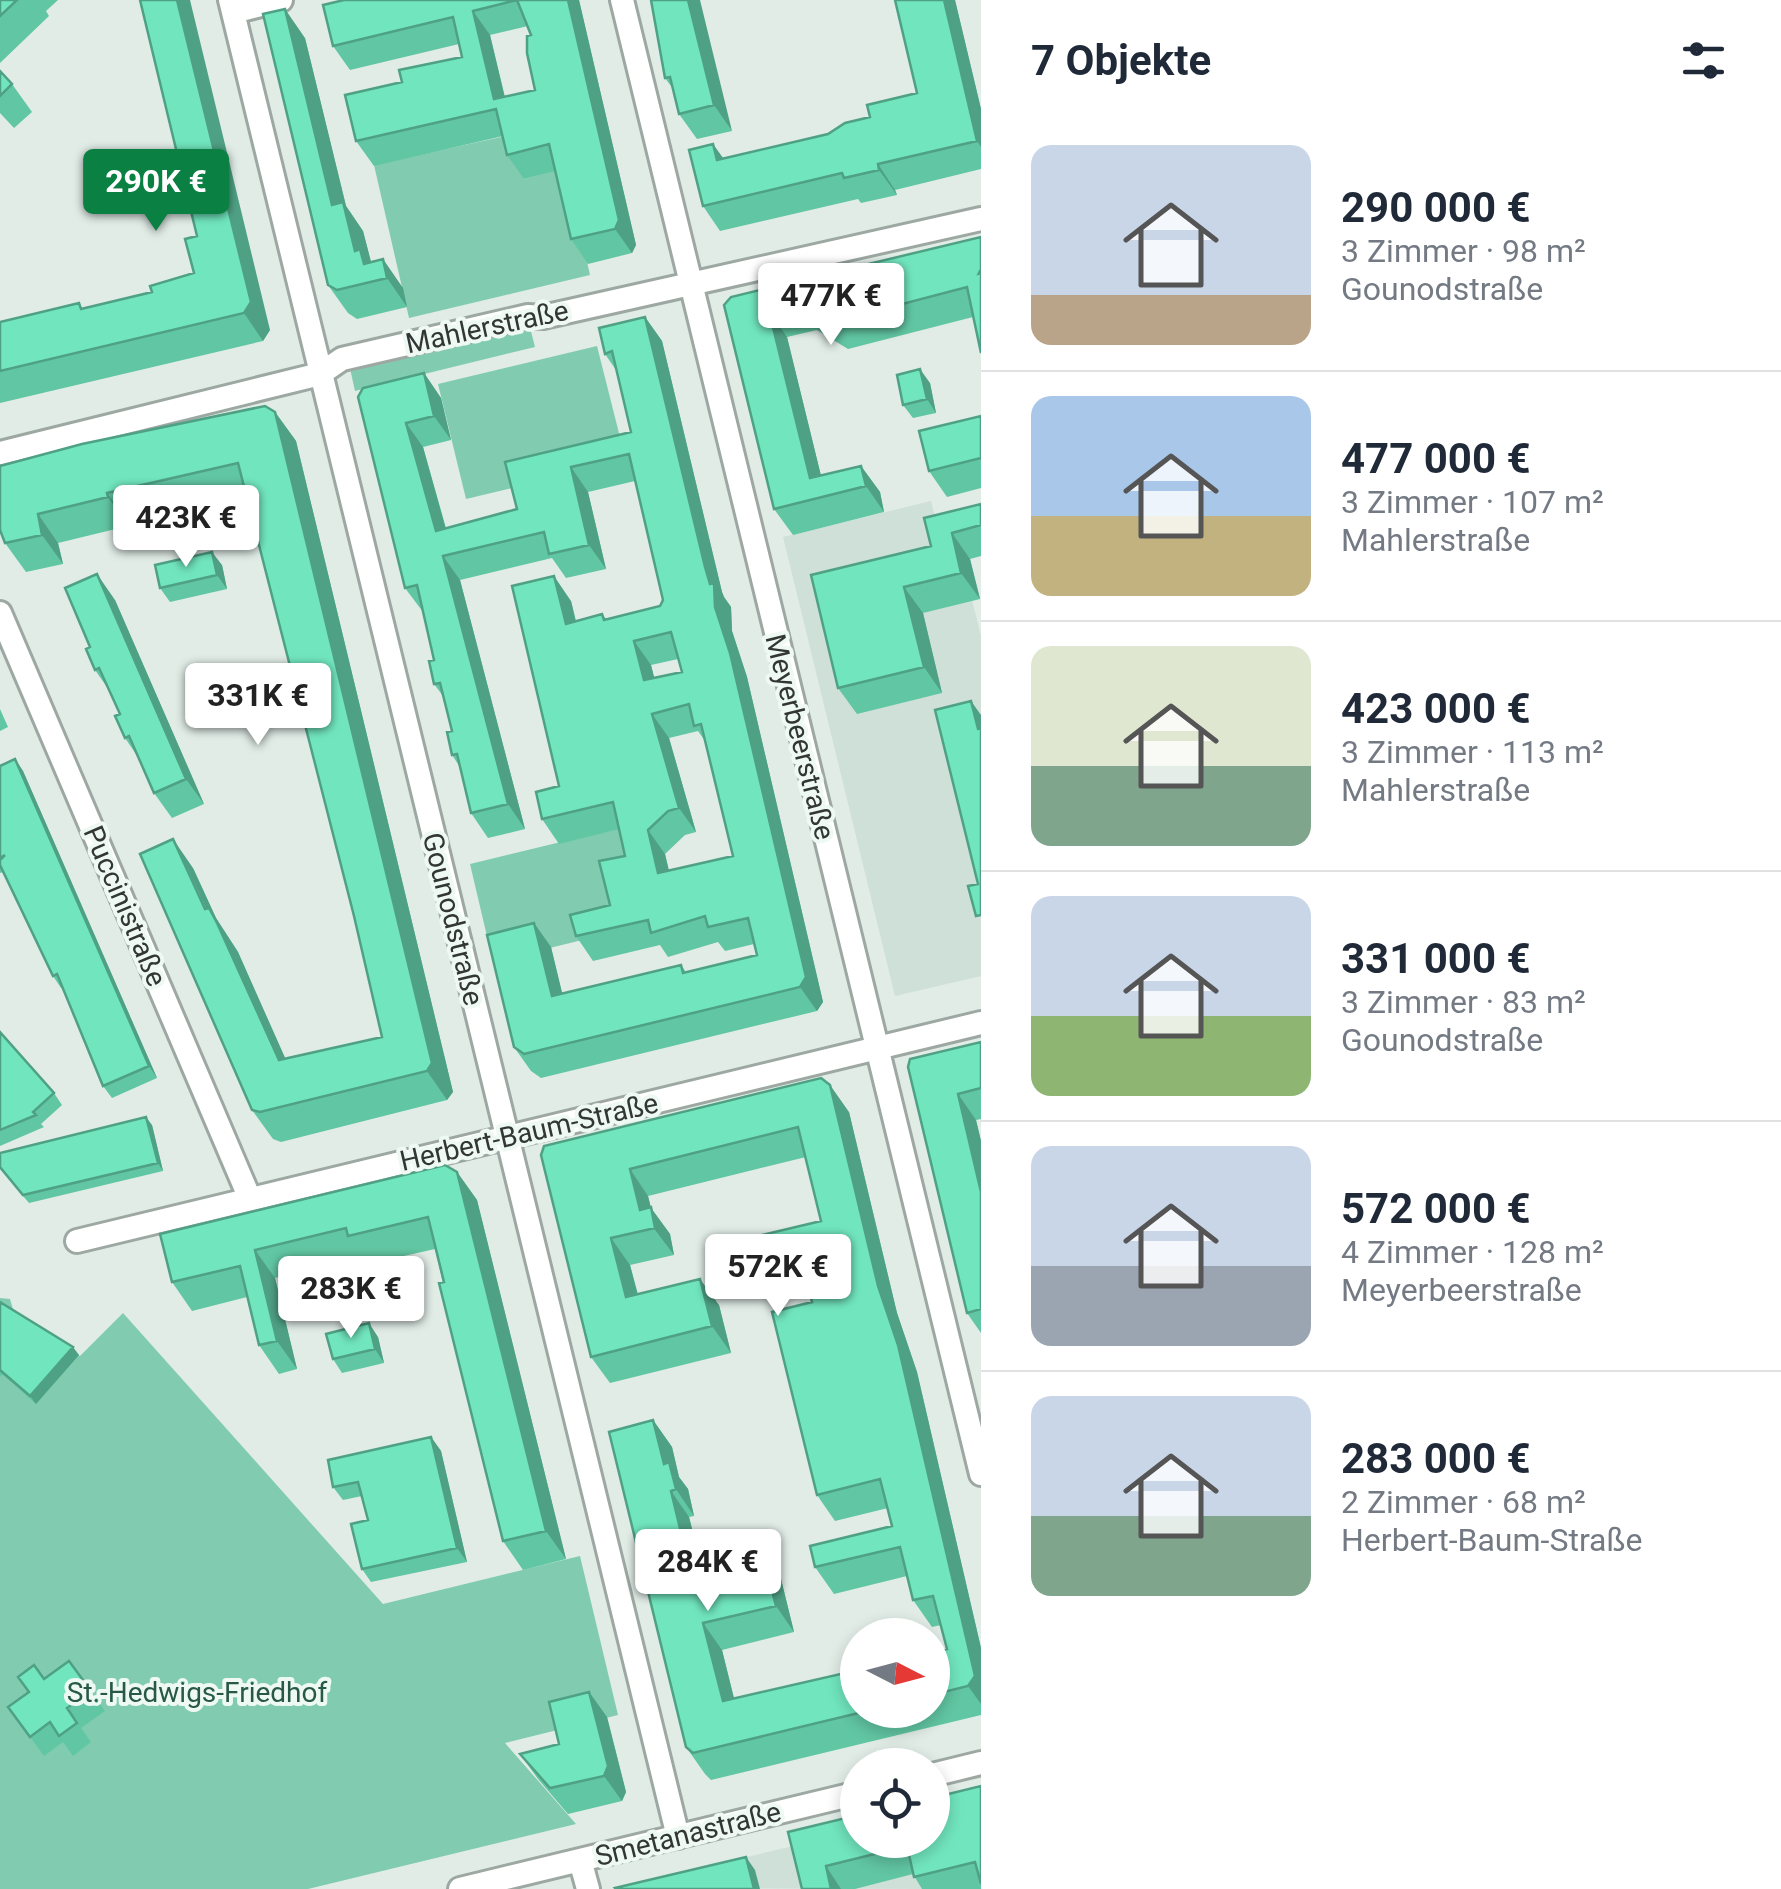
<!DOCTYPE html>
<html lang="de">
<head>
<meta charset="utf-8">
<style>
  body { margin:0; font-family:Roboto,sans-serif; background:#f6f6f7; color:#1f2937; height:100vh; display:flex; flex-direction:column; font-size:38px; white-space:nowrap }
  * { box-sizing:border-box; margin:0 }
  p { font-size:32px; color:#747a83 }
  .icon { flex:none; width:55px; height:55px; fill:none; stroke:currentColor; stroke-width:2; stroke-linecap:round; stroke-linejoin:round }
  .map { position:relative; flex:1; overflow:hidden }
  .side { display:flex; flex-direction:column; background:#fff; width:800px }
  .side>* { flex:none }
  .needle { width:65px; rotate:96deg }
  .fabs { position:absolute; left:840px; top:1618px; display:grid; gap:20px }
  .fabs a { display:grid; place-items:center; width:110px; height:110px; border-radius:50%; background:#fff; box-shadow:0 5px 15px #0003; font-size:50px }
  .price { position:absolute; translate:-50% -85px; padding:0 22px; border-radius:10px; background:#fff; color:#222; font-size:32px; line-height:65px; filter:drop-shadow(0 2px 5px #0008) }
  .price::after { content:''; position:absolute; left:50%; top:60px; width:30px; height:22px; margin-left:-15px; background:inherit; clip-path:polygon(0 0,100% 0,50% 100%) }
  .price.active { background:#0b8043; color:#fff }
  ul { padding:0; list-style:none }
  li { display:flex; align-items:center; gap:30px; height:250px; padding:0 50px }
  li+li { border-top:2px solid #e0e1e3 }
  li span { display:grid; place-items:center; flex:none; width:280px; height:200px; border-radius:20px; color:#555 }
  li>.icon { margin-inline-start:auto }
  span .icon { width:120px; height:120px; fill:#fffc; stroke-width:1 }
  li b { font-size:42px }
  h2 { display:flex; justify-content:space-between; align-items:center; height:120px; padding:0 50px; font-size:42px }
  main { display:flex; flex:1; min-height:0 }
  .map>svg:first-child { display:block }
  .built { fill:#cee0d8 }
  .green { fill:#81ccb0 }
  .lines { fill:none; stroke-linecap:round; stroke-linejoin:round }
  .street-casing { stroke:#9da8a3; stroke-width:28 }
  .street { stroke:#fff; stroke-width:22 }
  .wall { fill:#61c6a3; fill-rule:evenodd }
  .shaded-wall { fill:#4fa185 }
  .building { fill:#71e6be; stroke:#4fa185; stroke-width:2.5; fill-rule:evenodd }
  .labels { text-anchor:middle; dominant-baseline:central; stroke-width:8; stroke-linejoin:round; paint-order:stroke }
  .street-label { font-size:28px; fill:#323635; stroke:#eef9f4 }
  .park-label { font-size:28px; fill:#285948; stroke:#eef9f4 }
</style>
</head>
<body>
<main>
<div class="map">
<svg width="981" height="1889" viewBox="0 0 981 1889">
  <rect width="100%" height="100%" fill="#e1ece7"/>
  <path class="built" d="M931,501l26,103 15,-4 9,36v340l-86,20 -112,-459z
    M932,1840l29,49 -347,-1 188,-44z"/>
  <path class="green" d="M514,134l10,45 42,-11 24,107 -181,43 -35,-153z
    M526,312l9,35 -180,44 -8,-36z
    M597,346l29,115 -160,38 -28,-115z
    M627,826v103l-134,33 -23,-98z
    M0,1298l10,1 5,17 65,40 43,-43 260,291 197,-48 38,159 -113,28 71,81 -268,65h-308z"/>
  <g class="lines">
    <defs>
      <path id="street" d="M230,0l448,1837
        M622,0l359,1474
        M233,12l48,-12
        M0,453l320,-79 22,-15 186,-43 15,1 438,-98
        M0,613l250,586
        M77,1241l904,-218
        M932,1775l49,-12
        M580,1860l8,29
        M460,1889l398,-96"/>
    </defs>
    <use href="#street" class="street-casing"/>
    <use href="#street" class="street"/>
  </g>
  <path class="wall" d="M0,0h58l-12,11 3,5 -49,47z
    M344,0h235l57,245 -4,8 -44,11 -17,-25 -15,-68 -32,8 -17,-24 -4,-19 -129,30 -18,-25 46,-59 60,-25 -3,-13 -109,26 -17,-24zM528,26l3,9 4,55 -30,7 -15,-62z
    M651,0l81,131 -35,8 -18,-25 -5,-24 -9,-12z
    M895,0h60l26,109v60l-86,21 2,5 -36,8 -3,-4 -138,32 -17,-25 20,-47 105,-25 42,-17 47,-24z
    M305,38l41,168 17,25 8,31 32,26 4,19 -50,12 -9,-6 -20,-28z
    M0,71l12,13 20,28 -18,16 -14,-15z
    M981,237l-8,80 -125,32 -31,-19 -30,7 34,139 40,-10 19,26 4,20 -91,23 -19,-26 -50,-204z
    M194,273l76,57 -7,11 -263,62v-81l83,-14 69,-16z
    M645,317l17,24 60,251 2,5 7,10 1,24 15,46 76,325 -6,9 -276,67 -10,-7 -17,-24 20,-124 17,24 11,47 119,-29 5,7 71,-17 -3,-11 -29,7 -7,-9 -50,15 -8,-12 -67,16 -17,-25 34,-31 15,-49 -6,-27 -60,15 -17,-25 17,-33 12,-185 5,20 26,-7 5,6 53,-14 3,-6 -28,-119 -47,11 18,77 -40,9 -14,-20 -92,22 65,249 -37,9 -17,-25 -11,-46 -8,-12v-24l-9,-35 -9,-12v-24l-11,-48 -18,-24 -47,-191 66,-24 17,25 10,42 -28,7 23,81 71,-19 -12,-47 126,-30 -15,-62 -11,-16zM678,659l4,13 -28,6 -3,-13zM698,731l7,10 28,115 -64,15 -4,-17 20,-19 11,-3 -27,-94z
    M930,383l6,30 -23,5 -10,-13z
    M275,412l21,29 157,651 -6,8 -166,42 -8,-3 -21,-29 -59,-242 23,50 22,34 47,107 97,-22 -28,-121 -108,-421 -118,27v4l-70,17 5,21 -37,8 -21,-29 -5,-13z
    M981,416v72l-34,9 -18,-26z
    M981,504v52l-11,3 10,40 -57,14 19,80 -85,21 -19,-26 93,-142z
    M222,565l5,24 -57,13 -10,-14z
    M115,600l89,204 -32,14 -18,-25 -16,-36 -13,-19 -5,-24 -11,-24 -14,-20 -5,-23z
    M0,709l8,18 -8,4z
    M15,759l8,12 134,307 -45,20 -9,-12 -40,-99 -2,1 -8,-12 -50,-104 -3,1v-107z
    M0,1032l54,61 8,12 -21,19 3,3 -44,19z
    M981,1042v77l-5,1 5,21v192l-14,-20 -59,-246z
    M849,1112l48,201 20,59 64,276v67l-270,65 -6,-6 -19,-27 -33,-327 19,27 7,30 9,12 6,27 -5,1 13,50 79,12 13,53 -72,18 12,48 124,12h74v-57l15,-4 -6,-24 -9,2 -19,-27 -6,-24 -73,18 -19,-27 77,-41 -4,-18 -53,13 -18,-26 -5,-193 -6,-25 -63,15 -19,-27 97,-44 -15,-64 -158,39 3,12 19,26 4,21 -44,10 8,29 81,11 12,48 -121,30 -19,-26 -50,-202z
    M152,1125l11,46 -134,32 -29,-34v-16z
    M457,1172l20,28 89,359 -43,11 -20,-29 -68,-292 -67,15 -5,-7 -88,21 22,91 -18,5 -20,-29 -12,-48 -55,14 -20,-29z
    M0,1302l79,53 -43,49 -33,-29 -3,1z
    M378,1337l6,26 -42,10 -9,-14z
    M431,1437l10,14 26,111 -96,20 -9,-13 6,-49 -6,-24 -19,4 -10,-13z
    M69,1661l36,50 -24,17 10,14 -18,14 -10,-14 -19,14 -36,-49z
    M589,1692l18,25 19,75 -4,9 -54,13 -30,-35 -18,-25 39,-10z
    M981,1786v103h-59l-9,-15 -58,15h-53l-14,-57z"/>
  <path class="shaded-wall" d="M177,0h13l80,330 -7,11 -19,-28z
    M568,0h11l57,245 -4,8 -17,-24z
    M688,0h12l32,131 -18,-26z
    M944,0h11l26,109v38l-4,-6z
    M285,9l20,29 41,168 17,25 13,50 -21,-30 -23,-46z
    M473,11l17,24 21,89 -17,-25z
    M713,144l18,25 -14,-9z
    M878,164l17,26 2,5 -18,-25z
    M383,259l20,29 4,19 -20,-29z
    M769,311l18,26 39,159 -16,-18z
    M645,317l17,24 60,251 2,5 7,10 1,24 15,46 76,325 -6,9 -17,-24 -90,-403z
    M920,369l10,14 6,30 -9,-14z
    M424,373l17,25 10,42 -17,-24z
    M275,412l21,29 157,651 -6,8 -20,-29z
    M406,423l17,24 30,108 -17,-24z
    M861,466l19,26 4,20 -18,-26z
    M571,467l17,25 18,77 -17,-24z
    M107,493l21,29v4l-20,-29z
    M38,514l20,29 5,21 -21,-29z
    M952,533l18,26 10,40 -19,-26z
    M212,552l10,13 5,24 -10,-14z
    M443,556l17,24 65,249 -17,-25z
    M97,574l18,26 89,204 -18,-25z
    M554,576l17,25 11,47 -16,-24z
    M904,587l19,26 19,80 -18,-26z
    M634,641l17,24 10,39 -17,-24z
    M971,701l10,14v18l-3,-4z
    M652,714l17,24 27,94 -17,-24z
    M15,759l8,12 134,307 -8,-12z
    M648,830l17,24 10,43 -17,-24z
    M173,839l20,29 23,50 22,34 61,137 -20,-29z
    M534,923l17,24 18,74 -17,-25z
    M830,1085l19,27 48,201 20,59 64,276v56l-13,-18 -90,-400z
    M958,1094l18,26 5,21v51z
    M146,1117l6,8 11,46 -5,-8z
    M630,1169l18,27 3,12 19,26 4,21 -34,-45z
    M457,1172l20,28 89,359 -20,-28z
    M611,1238l19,27 15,59 -19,-27z
    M255,1250l20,28 22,91 -20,-28z
    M700,1279l19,26 12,48 -19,-27z
    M369,1323l9,14 6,26 -9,-14z
    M73,1347l6,8 -43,49 -6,-8z
    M653,1420l19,27 7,30 9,12 6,27 -18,-27 -12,-25z
    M431,1437l10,14 26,111 -10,-14z
    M671,1491l18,26 20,80 -19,-27z
    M762,1553l19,26 13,53 -18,-26z
    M703,1623l19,27 19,77 -18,-26z
    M589,1692l18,25 19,75 -4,9 -18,-25z
    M746,1857l9,13 5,19h-6z
    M826,1866l15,23h-10z"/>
  <path class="building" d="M0,0h17l-17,16z
    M140,0h37l74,302 -7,11 -244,58v-49l79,-19 2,6 71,-17 -2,-6 44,-13 -9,-34 12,-3z
    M344,0h224l51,220 -4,9 -44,10 -22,-95 -42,11 -11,-46 -140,32 -11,-46 57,-13 -3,-12 63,-13 -9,-40 -120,29 -10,-41zM517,0l14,35 -4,1v17l8,37 -41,9 -21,-88z
    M651,0h37l26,105 -35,9 -9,-37 -5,1z
    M895,0h49l33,141 -99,23 1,6 -35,8 -2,-5 -139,33 -14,-56 24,-6 4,16 111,-26 17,-11 25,-6 -3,-12 50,-12z
    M285,9l47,196 11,-3 12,49 5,-2 4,15 19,-5 4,19 -50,12 -9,-5 -65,-271z
    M0,71l12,13 -12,12z
    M981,237v32l-2,4 2,-1v81l-14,-66 -137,36 -31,-19 -30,7 41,167 51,-12 5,20 -92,23 -50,-204 7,-8z
    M645,317l60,250 5,17 4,-1 1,24 15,46 76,324 -6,10 -276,67 -10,-7 -27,-112 47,-12 18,73 129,-31 2,8 74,-18 -9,-37 -40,9 -3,-11 -54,17 -3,-13 -72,16 -6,-21 40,-10 -11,-44 26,-5 -12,-54 -71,17 -6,-27 23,-6 -47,-200 42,-10 12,48 36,-10 2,6 56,-14 3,-6 -34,-146 -58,13 18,78 -40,9 -5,-22 -101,24 65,248 -37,9 -14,-59 -5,1 -5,-23 5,-1 -12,-48 -6,1 -5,-23 5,-1 -17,-75 -12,3 -47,-191 5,-9 61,-15 10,43 -28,7 30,108 81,-22 -12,-47 126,-30 -19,-81 -7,3 -6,-26zM671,632l11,40 -38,8 -10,-39zM689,704l5,22 7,-2 32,132 -75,17 -10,-43 20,-19 11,-3 -27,-94z
    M920,369l7,30 -24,6 -6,-30z
    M265,406l10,6 157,651 -5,8 -167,41 -8,-2 -112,-256 33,-15 32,70 4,-1 8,15 62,137 103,-23 -28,-121 -116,-453 -131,30 1,4 -70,17 4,21 -37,8 -5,-13v-64l82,-22z
    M981,416v42l-52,13 -10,-40z
    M981,504v21l-29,8 9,40 -57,14 20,80 -86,21 -27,-113 120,-29 -7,-28z
    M212,552l5,23 -57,13 -5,-23z
    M97,574l89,205 -32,14 -25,-57 -4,2 -10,-22 5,-2 -21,-46 -4,2 -9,-21 4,-2 -25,-59z
    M971,701l7,28 3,-1v187l-5,1 -8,-30 10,-2 -43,-174z
    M15,759l134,307 -46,20 -46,-112 -4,2 -53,-111v-5l5,-5 -5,3v-92z
    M0,1032l54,61 -21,19 3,3 -36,15z
    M981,1042v46l-23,6 23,98v117l-14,4 -59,-246 2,-8z
    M821,1078l9,7 48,201 20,59 77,331 -7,10 -36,9v-42l15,-4 -14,-53 -20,4 -13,-53 -85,20 -5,-21 82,-20 -12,-47 -63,16 -45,-183 40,-10 -14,-54 -74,17 -4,-20 101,-24 -23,-94 -168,42 10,41 11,-3 4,21 -44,10 15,59 74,-18 12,47 -121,31 -50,-202 3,-9z
    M146,1117l12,46 -135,32 -23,-28v-14z
    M445,1165l12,7 89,359 -43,10 -64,-258 5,-1 -16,-65 -80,19 -2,-8 -91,22 22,91 -18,4 -19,-79 -68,16 -12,-48z
    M0,1302l73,45 -43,49 -30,-26z
    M369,1323l6,26 -42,10 -7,-25z
    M653,1420l11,44 5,-2 7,27 -5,2 19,79 72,-17 14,53 -73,17 20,78 135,-31v40h13l-178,43 -7,-6 -77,-315z
    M431,1437l26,111 -95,21 -11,-45 17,-4 -10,-38 -25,5 -5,-27z
    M69,1661l22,30 -24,17 10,15 -18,13 -9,-14 -20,15 -22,-30 21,-15 -11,-15 16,-12 10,14z
    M589,1692l19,74 -4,10 -54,12 -30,-34 39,-10 -10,-42z
    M981,1786v98l-6,-22 -61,15 -7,-31 -81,20 5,23h-29l-14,-57 70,-17v25h74v-42z
    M746,1857l8,32h-138l-1,-1z"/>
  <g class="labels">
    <g class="street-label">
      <text transform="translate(487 327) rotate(-12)">Mahlerstraße</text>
      <text transform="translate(800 737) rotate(76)">Meyerbeerstraße</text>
      <text transform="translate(125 906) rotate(67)">Puccinistraße</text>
      <text transform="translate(453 919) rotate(76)">Gounodstraße</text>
      <text transform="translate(529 1132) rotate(-13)">Herbert-Baum-Straße</text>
      <text transform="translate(688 1834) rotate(-14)">Smetanastraße</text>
    </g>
    <g class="park-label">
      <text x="197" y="1692">St.-Hedwigs-Friedhof</text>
    </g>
  </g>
</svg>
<div class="fabs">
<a><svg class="needle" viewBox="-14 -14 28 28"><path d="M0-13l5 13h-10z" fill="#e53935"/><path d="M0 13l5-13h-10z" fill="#747a83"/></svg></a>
<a><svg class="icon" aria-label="locate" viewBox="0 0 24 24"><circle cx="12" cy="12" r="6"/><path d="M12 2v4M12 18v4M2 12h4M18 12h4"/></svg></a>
</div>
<b class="price active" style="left:156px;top:234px">290K €</b>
<b class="price" style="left:831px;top:348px">477K €</b>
<b class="price" style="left:186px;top:570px">423K €</b>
<b class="price" style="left:258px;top:748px">331K €</b>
<b class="price" style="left:778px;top:1319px">572K €</b>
<b class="price" style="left:351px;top:1341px">283K €</b>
<b class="price" style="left:708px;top:1614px">284K €</b>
</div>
<section class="side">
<h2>7 Objekte<svg class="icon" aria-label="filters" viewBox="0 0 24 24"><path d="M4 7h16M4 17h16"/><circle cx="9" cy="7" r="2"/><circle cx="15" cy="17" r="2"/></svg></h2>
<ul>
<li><span style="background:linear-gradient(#c9d6e8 75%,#b9a48a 0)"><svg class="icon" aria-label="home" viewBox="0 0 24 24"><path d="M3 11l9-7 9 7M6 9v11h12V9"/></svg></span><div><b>290 000 €</b><p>3 Zimmer · 98 m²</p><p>Gounodstraße</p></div></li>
<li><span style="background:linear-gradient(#a9c7e8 60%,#c2b280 0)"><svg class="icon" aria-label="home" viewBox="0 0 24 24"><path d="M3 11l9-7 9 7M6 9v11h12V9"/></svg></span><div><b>477 000 €</b><p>3 Zimmer · 107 m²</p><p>Mahlerstraße</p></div></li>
<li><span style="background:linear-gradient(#dfe7d0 60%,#7fa58c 0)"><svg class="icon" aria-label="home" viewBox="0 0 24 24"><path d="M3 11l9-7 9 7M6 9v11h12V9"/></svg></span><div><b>423 000 €</b><p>3 Zimmer · 113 m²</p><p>Mahlerstraße</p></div></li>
<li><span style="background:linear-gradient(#c9d6e8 60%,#8fb573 0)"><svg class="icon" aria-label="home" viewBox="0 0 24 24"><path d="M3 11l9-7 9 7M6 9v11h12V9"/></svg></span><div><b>331 000 €</b><p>3 Zimmer · 83 m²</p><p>Gounodstraße</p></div></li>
<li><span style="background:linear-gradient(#c9d6e8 60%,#9aa5b1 0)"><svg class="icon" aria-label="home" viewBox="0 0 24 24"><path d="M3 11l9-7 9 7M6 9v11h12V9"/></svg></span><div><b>572 000 €</b><p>4 Zimmer · 128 m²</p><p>Meyerbeerstraße</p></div></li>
<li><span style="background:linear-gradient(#c9d6e8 60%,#7fa58c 0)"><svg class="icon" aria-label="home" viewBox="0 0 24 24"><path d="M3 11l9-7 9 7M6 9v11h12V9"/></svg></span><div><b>283 000 €</b><p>2 Zimmer · 68 m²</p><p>Herbert-Baum-Straße</p></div></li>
</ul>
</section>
</main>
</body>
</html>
